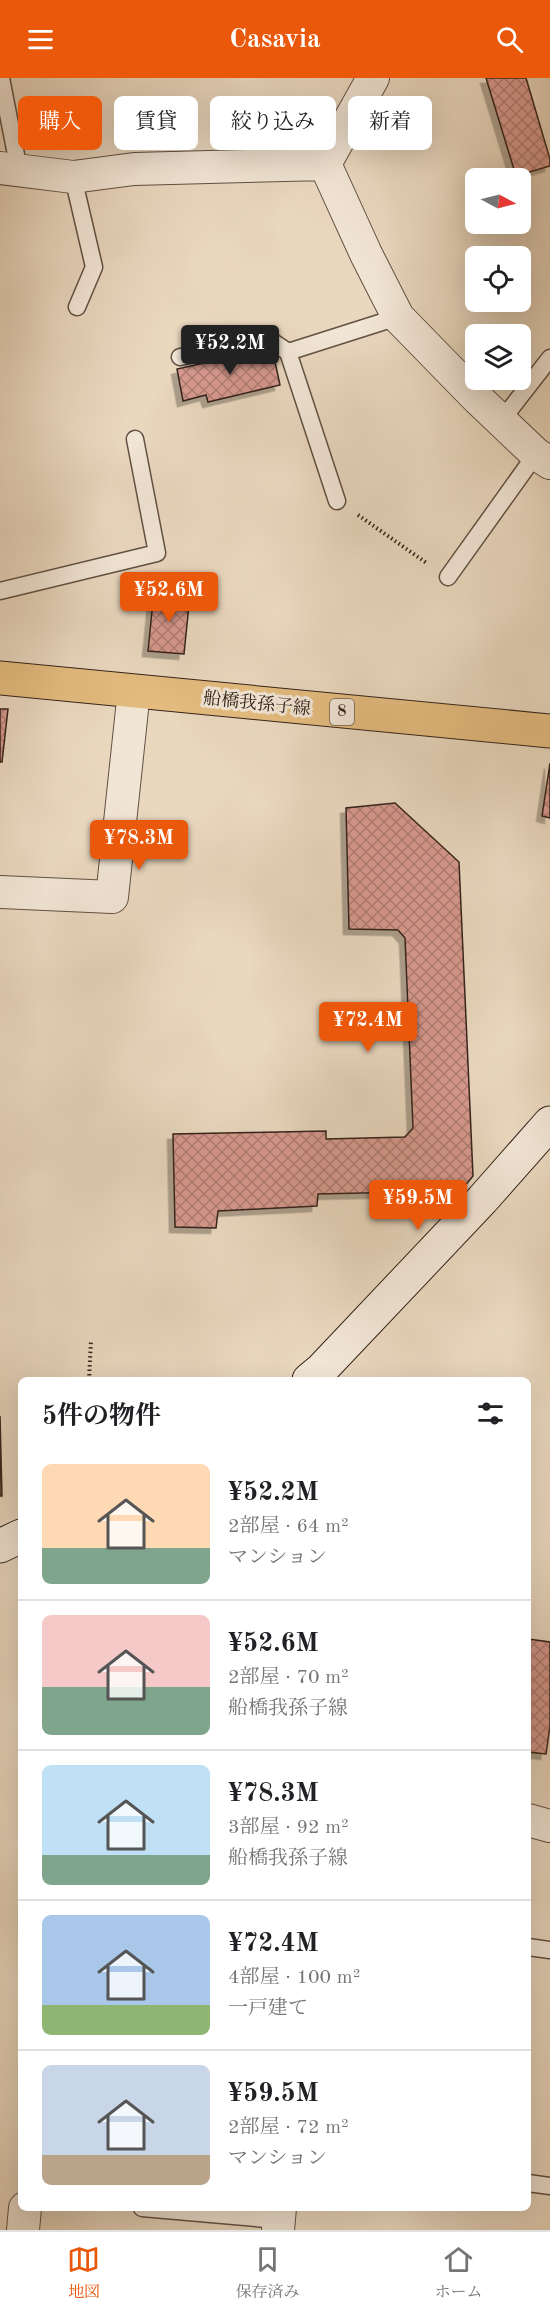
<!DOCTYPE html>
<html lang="ja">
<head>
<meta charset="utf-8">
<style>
  body { margin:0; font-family:"Old Standard TT","Noto Serif JP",serif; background:#f6f6f6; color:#202124; height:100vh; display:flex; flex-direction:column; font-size:22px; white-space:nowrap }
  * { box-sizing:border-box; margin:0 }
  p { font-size:20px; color:#757577 }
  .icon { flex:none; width:33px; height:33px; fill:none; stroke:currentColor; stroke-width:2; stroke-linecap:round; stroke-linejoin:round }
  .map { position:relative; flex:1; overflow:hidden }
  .details { position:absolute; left:18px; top:1299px; width:513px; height:834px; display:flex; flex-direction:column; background:#fff; border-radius:9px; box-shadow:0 6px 24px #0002 }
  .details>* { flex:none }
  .banner { position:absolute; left:18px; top:18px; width:514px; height:54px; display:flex; gap:12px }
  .needle { width:39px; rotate:97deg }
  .fabs { position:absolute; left:465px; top:90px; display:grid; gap:12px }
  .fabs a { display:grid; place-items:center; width:66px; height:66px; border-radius:9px; background:#fff; box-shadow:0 6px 24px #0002; font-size:30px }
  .price { position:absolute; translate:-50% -51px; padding:0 14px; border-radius:6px; background:#ea580c; color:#fff; font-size:20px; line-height:39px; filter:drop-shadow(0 2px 3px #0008) }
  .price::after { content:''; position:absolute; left:50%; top:36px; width:18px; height:14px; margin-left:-9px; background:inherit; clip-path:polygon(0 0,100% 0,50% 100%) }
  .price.active { background:#222; color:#fff }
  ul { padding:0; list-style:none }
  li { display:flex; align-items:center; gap:18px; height:150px; padding:0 24px }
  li+li { border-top:2px solid #e0e0e0 }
  li span { display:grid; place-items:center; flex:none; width:168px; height:120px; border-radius:9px; color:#555 }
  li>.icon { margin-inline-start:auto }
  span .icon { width:72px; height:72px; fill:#fffc; stroke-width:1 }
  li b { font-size:26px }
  h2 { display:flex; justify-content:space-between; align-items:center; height:72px; padding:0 24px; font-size:26px }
  .chip { padding:0 21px; border-radius:9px; background:#fff; box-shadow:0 6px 24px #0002; font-size:21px; line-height:54px }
  .chip.active { background:#ea580c; color:#fff }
  header { display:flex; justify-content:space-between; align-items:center; height:78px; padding:0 24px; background:#ea580c; color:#fff; font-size:27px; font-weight:700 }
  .dock { display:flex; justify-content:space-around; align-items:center; height:84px; border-top:2px solid #e0e0e0; background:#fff; font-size:16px; color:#757577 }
  .dock a { display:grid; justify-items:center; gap:3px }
  .dock .active { color:#ea580c }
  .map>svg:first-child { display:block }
  .building { fill:url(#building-cross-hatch); stroke:#34231a; stroke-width:1.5; filter:url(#shadow) }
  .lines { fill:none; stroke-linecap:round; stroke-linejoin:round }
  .lane-casing { stroke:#615043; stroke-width:19 }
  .street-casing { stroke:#615043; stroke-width:34 }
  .secondary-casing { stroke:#34231a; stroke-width:35 }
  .primary-casing { stroke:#34231a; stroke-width:35 }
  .path { stroke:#34231a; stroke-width:4; stroke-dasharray:1.5 3; stroke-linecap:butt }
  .lane { stroke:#f1e5d5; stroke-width:16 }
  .street { stroke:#f1e5d5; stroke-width:32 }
  .secondary { stroke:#f1e5d5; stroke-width:33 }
  .primary { stroke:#e4bc7f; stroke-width:33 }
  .labels { text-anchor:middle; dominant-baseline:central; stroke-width:6; stroke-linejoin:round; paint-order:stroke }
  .shield { fill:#f1e5d5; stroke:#6d5d52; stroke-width:1.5 }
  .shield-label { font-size:16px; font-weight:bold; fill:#34231a }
  .street-label { font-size:18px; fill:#34231a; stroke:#f1e5d5 }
</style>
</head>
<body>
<header><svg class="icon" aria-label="menu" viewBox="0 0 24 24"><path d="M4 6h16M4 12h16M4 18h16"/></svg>Casavia<svg class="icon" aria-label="search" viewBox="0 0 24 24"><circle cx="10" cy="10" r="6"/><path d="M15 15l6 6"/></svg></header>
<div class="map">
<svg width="550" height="2152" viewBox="0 0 550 2152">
  <defs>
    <pattern id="building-cross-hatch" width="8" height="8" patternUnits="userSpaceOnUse" patternTransform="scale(1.5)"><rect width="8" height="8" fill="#d7998e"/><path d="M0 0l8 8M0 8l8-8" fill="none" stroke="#af7c73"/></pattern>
    <filter id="shadow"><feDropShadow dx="-5.5" dy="5.5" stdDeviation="0" flood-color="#0004"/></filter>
  </defs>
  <rect width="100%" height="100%" fill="#e9d7be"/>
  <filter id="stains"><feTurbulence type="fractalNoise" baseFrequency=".00333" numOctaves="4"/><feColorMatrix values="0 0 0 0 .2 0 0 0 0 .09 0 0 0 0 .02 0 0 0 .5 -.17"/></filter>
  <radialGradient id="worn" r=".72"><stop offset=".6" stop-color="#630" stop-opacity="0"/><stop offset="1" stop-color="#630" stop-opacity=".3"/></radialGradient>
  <path class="building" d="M486,0h40l24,81v7l-34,10z
    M272,270l8,37 -72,17 -2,-7 -23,6 -6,-32z
    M154,513l36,4 -6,59 -36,-3z
    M0,631h8l-6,53h-2z
    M550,685v55l-8,-2z
    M395,725l64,59 14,314 -18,22 -46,4 -1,-10 -90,2 -1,12 -99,5 -2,17 -41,-1 -2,-93 153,-3v8l79,-2 8,-9 -8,-190 -7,-8 -49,-1 -3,-121z
    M0,1338l2,80h-2z
    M528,1561l22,3v84l-4,28 -18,-2z"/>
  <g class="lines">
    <defs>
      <path id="lane" d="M1,0l18,92
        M73,99l21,90 -17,40
        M288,274l49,149
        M180,279l90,-17 18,12 110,-35
        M501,343l49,-63
        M448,499l88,-123
        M0,513l157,-38 -22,-114
        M528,1869l22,3
        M528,2105l22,3
        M142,2130l136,12"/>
      <path id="street" d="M325,86l48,-86
        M0,90l73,9 61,-8 191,-5 41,90 32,63 80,82 58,55 14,9
        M0,814l112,5 22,-206
        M528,1742l22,6
        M23,2152l2,-22
        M278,2152l2,-22"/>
      <path id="secondary" d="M309,1302l12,-10 161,-170 68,-77
        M0,1468l21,-10"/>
      <path id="primary" d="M0,600l550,53"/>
    </defs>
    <use href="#lane" class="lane-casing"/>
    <use href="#street" class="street-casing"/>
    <use href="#secondary" class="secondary-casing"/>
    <use href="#primary" class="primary-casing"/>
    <path class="path" d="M358,437l70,49
      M89,1302l2,-40"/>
    <use href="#lane" class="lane"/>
    <use href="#street" class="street"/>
    <use href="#secondary" class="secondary"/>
    <use href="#primary" class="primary"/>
  </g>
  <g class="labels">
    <rect class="shield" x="330" y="621" width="24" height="26" rx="4.5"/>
    <g class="shield-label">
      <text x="342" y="634">8</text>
    </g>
    <g class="street-label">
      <text transform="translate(257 626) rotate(6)">船橋我孫子線</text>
    </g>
  </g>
  <rect width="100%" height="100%" filter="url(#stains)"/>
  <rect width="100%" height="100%" fill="url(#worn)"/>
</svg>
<div class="fabs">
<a><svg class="needle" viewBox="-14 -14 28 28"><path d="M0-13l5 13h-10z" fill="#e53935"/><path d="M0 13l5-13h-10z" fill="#757577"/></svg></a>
<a><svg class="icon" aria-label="locate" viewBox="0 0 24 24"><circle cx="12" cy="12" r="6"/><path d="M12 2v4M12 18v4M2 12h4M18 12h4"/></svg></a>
<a><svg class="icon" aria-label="layers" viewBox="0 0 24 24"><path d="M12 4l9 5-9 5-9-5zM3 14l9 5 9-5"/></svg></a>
</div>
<b class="price active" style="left:230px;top:298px">¥52.2M</b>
<b class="price" style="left:169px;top:545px">¥52.6M</b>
<b class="price" style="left:139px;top:793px">¥78.3M</b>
<b class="price" style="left:368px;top:975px">¥72.4M</b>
<b class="price" style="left:418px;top:1153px">¥59.5M</b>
<div class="banner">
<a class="chip active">購入</a>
<a class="chip">賃貸</a>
<a class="chip">絞り込み</a>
<a class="chip">新着</a>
</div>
<section class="details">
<h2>5件の物件<svg class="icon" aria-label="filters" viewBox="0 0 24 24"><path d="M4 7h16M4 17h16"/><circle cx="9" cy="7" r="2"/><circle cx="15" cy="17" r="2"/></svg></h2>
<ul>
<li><span style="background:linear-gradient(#ffd9b3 70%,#7fa58c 0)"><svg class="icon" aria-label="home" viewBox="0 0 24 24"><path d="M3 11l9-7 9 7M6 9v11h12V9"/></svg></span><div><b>¥52.2M</b><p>2部屋 · 64 m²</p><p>マンション</p></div></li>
<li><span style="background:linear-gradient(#f6c9c9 60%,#7fa58c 0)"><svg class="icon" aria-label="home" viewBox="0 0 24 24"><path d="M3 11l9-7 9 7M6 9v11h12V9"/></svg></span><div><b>¥52.6M</b><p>2部屋 · 70 m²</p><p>船橋我孫子線</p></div></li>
<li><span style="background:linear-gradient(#bfe0f5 75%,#7fa58c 0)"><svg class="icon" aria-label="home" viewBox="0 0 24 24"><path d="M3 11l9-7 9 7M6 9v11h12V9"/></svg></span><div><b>¥78.3M</b><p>3部屋 · 92 m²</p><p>船橋我孫子線</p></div></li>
<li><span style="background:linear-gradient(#a9c7e8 75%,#8fb573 0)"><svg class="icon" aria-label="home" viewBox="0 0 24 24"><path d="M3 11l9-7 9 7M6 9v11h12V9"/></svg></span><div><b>¥72.4M</b><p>4部屋 · 100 m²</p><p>一戸建て</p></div></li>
<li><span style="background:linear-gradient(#c9d6e8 75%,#b9a48a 0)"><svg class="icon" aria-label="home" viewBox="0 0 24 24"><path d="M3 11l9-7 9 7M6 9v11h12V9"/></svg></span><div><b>¥59.5M</b><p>2部屋 · 72 m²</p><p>マンション</p></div></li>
</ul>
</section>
</div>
<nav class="dock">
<a class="active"><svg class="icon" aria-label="map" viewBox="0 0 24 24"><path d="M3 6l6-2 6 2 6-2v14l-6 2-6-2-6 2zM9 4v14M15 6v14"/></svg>地図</a>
<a><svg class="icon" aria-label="saved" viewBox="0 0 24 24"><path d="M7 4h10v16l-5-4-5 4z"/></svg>保存済み</a>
<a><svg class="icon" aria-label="home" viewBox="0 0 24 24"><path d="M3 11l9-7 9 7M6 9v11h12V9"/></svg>ホーム</a>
</nav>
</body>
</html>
